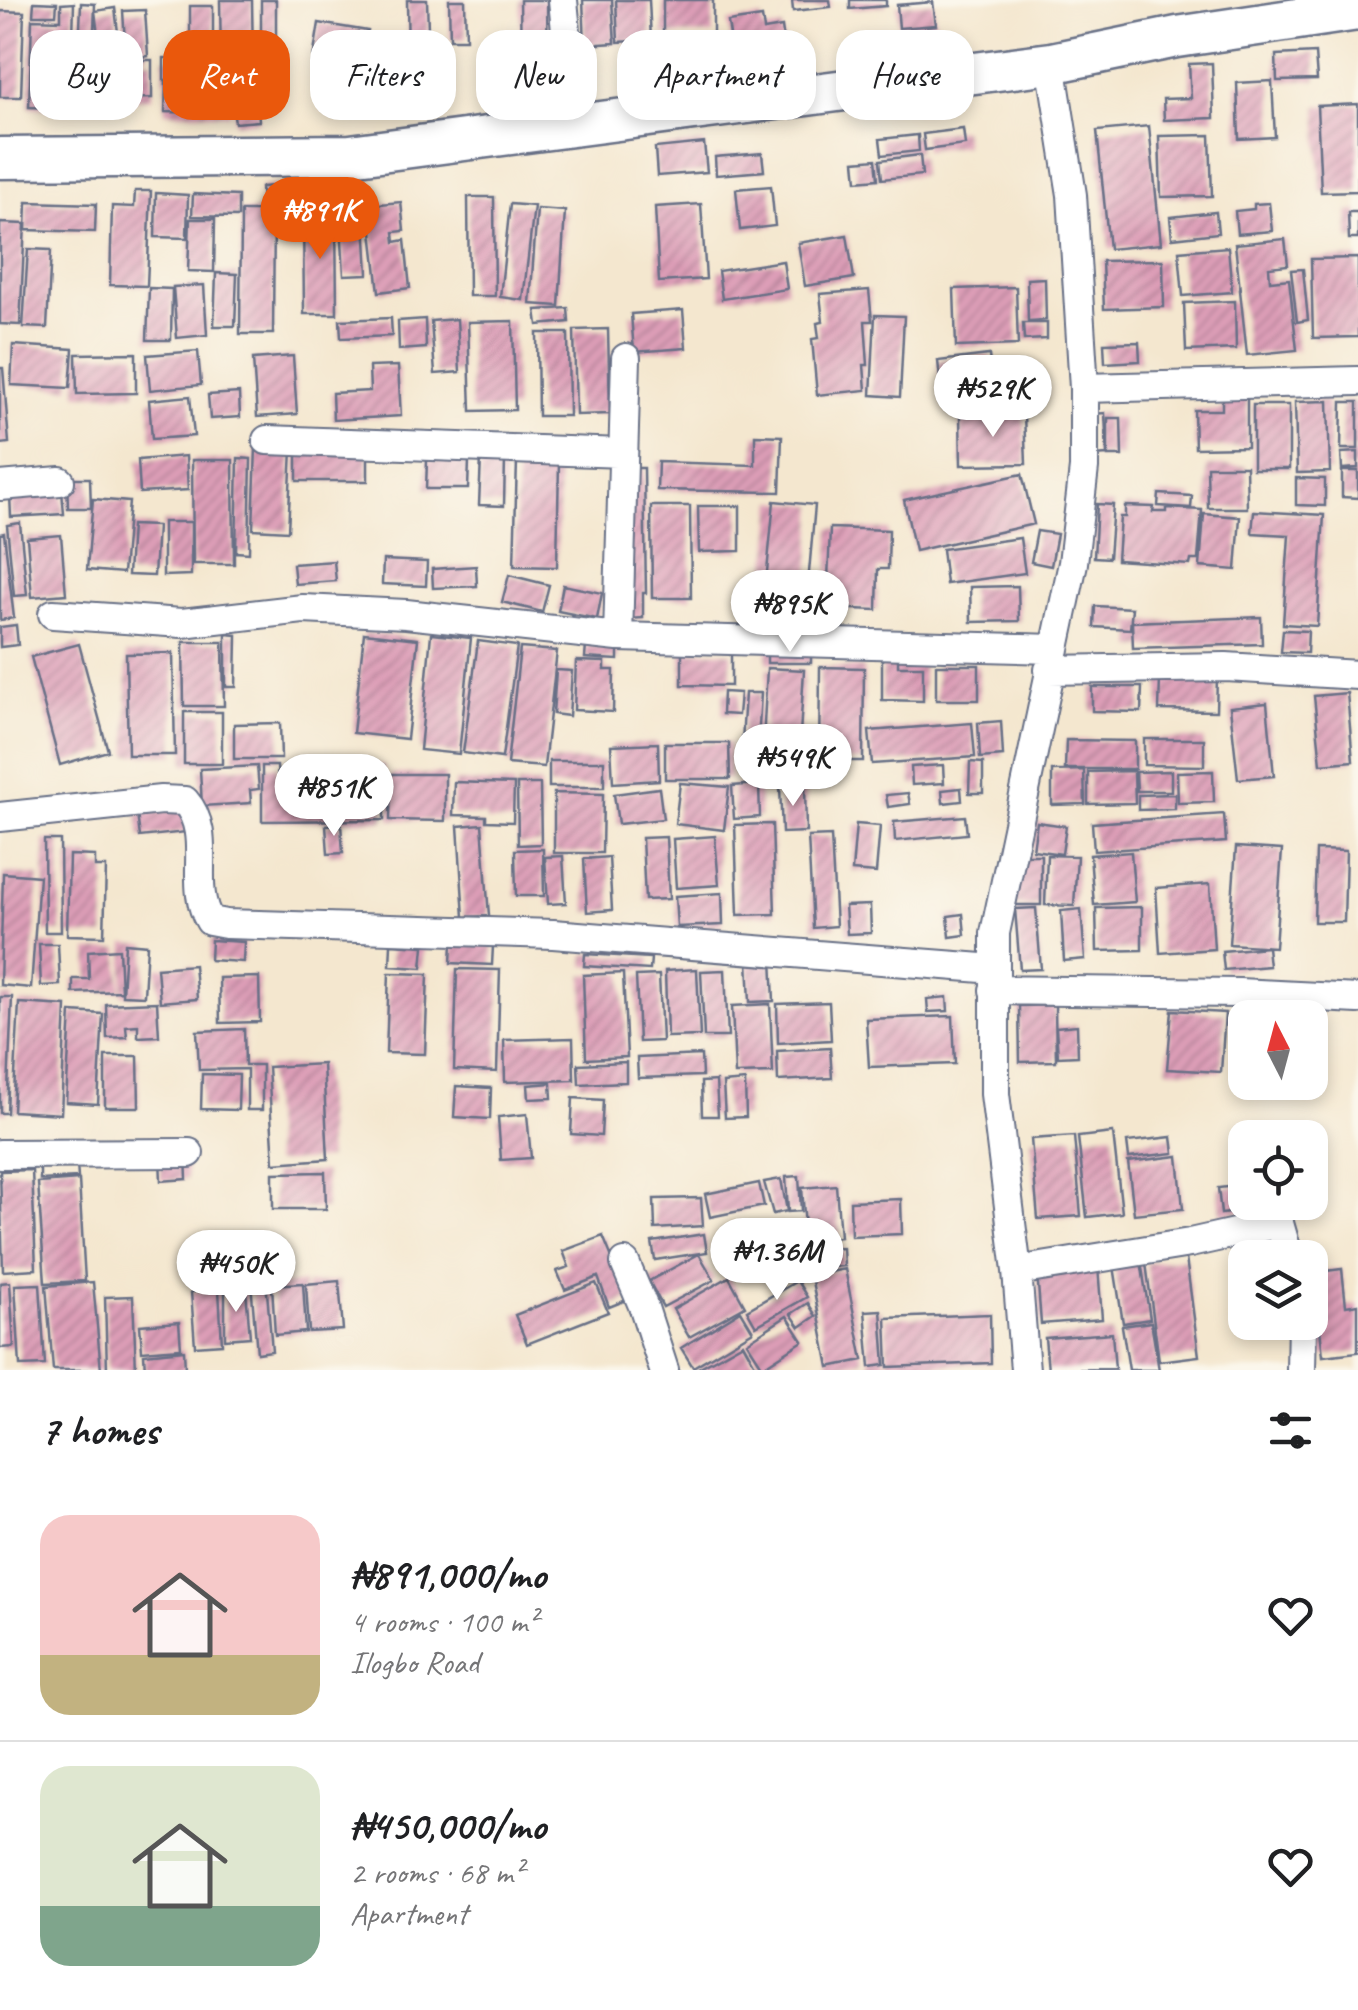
<!DOCTYPE html>
<html lang="en">
<head>
<meta charset="utf-8">
<style>
  body { margin:0; font-family:Caveat,sans-serif; background:#f2f2f2; color:#202124; height:100vh; display:flex; flex-direction:column; font-size:38px; white-space:nowrap }
  * { box-sizing:border-box; margin:0 }
  p { font-size:32px; color:#757577 }
  .icon { flex:none; width:55px; height:55px; fill:none; stroke:currentColor; stroke-width:2; stroke-linecap:round; stroke-linejoin:round }
  .map { position:relative; height:1370px; overflow:hidden }
  .side { display:flex; flex-direction:column; background:#fff; flex:1 }
  .side>* { flex:none }
  .banner { position:absolute; left:30px; top:30px; width:1300px; height:90px; display:flex; gap:20px }
  .needle { width:65px; rotate:354deg }
  .buttons { position:absolute; left:1228px; top:1000px; display:grid; gap:20px }
  .buttons a { display:grid; place-items:center; width:100px; height:100px; border-radius:20px; background:#fff; box-shadow:0 5px 15px #0003; font-size:50px }
  .price { position:absolute; translate:-50% -85px; padding:0 22px; border-radius:35px; background:#fff; color:#222; font-size:32px; line-height:65px; filter:drop-shadow(0 2px 5px #0008) }
  .price::after { content:''; position:absolute; left:50%; top:60px; width:30px; height:22px; margin-left:-15px; background:inherit; clip-path:polygon(0 0,100% 0,50% 100%) }
  .price.selected { background:#ea580c; color:#fff }
  ul { padding:0; list-style:none }
  li { display:flex; align-items:center; gap:30px; height:250px; padding:0 40px }
  li+li { border-top:2px solid #e0e0e0 }
  li span { display:grid; place-items:center; flex:none; width:280px; height:200px; border-radius:30px; color:#555 }
  li>.icon { margin-inline-start:auto }
  span .icon { width:120px; height:120px; fill:#fffc; stroke-width:1 }
  li b { font-size:42px }
  h2 { display:flex; justify-content:space-between; align-items:center; height:120px; padding:0 40px; font-size:42px }
  .tag { padding:0 35px; border-radius:30px; background:#fff; box-shadow:0 5px 15px #0003; font-size:35px; line-height:90px }
  .tag.selected { background:#ea580c; color:#fff }
  .map>svg:first-child { display:block }
  .building { fill:url(#building-hatch) }
  .lines { fill:none; stroke-linecap:round; stroke-linejoin:round }
  .minor-casing { stroke:#676f86; stroke-width:32 }
  .secondary-casing { stroke:#676f86; stroke-width:45 }
  .minor { stroke:#fff; stroke-width:28 }
  .secondary { stroke:#fff; stroke-width:40 }
</style>
</head>
<body>
<div class="map">
<svg width="1358" height="1370" viewBox="0 0 1358 1370">
  <defs>
    <pattern id="building-hatch" width="6" height="6" patternUnits="userSpaceOnUse" patternTransform="scale(2.5)"><rect width="6" height="6" fill="#dd9eb7"/><path d="M-1 1l2-2M0 6l6-6M5 7l2-2" fill="none" stroke="#b28198"/></pattern>
  </defs>
  <rect width="100%" height="100%" fill="#fbf7ec"/>
  <filter id="ink" filterUnits="userSpaceOnUse"><feTurbulence type="fractalNoise" baseFrequency=".01" numOctaves="2"/><feDisplacementMap in="SourceGraphic" scale="20" xChannelSelector="R" yChannelSelector="G"/><feConvolveMatrix kernelMatrix="1 2 1 2 8 2 1 2 1" color-interpolation-filters="sRGB"/></filter>
  <filter id="wash" filterUnits="userSpaceOnUse"><feTurbulence type="fractalNoise" baseFrequency=".0048" numOctaves="4" result="noise"/><feDisplacementMap in="SourceGraphic" scale="40" xChannelSelector="R" yChannelSelector="G"/><feGaussianBlur stdDeviation="2.25" result="paint"/><feColorMatrix in="noise" values="0 0 0 0 0 0 0 0 0 0 0 0 0 0 0 0 0 1.4 0 .05"/><feComposite in="paint" operator="in"/></filter>
  <g filter="url(#wash)">
    <rect width="100%" height="100%" fill="#f4e7cf"/>
    <g id="blocks">
      <path class="building" d="M220,0h32l1,60h-32z
        M261,0h15v39h-15z
        M407,0h20l2,60 -21,1z
        M449,0h16l1,39h-16z
        M520,0h27l1,82 -66,1v-24l39,-1z
        M583,0h29l3,43 -30,2z
        M616,0h33l2,40 -33,2z
        M663,0h50v35h-50z
        M792,0h38l1,7 -38,4z
        M850,0h36v6l-36,3z
        M34,2l23,1 -1,12h-23z
        M933,2l3,23 -37,3 -2,-23z
        M74,3l-3,106 -42,-2 3,-88 29,1v-16z
        M81,3l14,1 -3,77 -14,-1z
        M190,6h23v74h-49v-22h26z
        M115,8l6,49 -20,3 -6,-49z
        M145,10l3,46 -22,2 -3,-47z
        M0,11l24,1 -3,85h-21z
        M762,17l2,13 18,-3 2,15 -52,7 -4,-27z
        M319,23l49,8 -8,42 -48,-8z
        M1315,53l2,27 -40,1 -1,-26z
        M125,60h27v38l-27,1z
        M442,62l1,19 -33,1 -1,-18z
        M1212,63l2,55 -50,2 -1,-21 28,-1 -2,-34z
        M166,81l92,3 -1,20 -26,-1 -1,11 -65,-2z
        M1272,81l3,56 -36,2 -2,-56z
        M1358,104v87l-37,1 -4,-86z
        M258,106l1,15 -24,2 -2,-15z
        M1149,126l12,118 -52,5 -12,-118z
        M963,129l2,16 -40,5 -2,-16z
        M918,135l1,16 -37,4 -2,-16z
        M1210,135l2,61 -51,1 -2,-61z
        M704,143l3,29 -50,4 -2,-28z
        M762,153l2,18 -48,4 -1,-18z
        M920,155l2,20 -40,4 -2,-19z
        M876,159l2,20 -21,2 -2,-20z
        M291,185l1,21 -30,1 -1,-20z
        M771,186l4,40 -35,4 -4,-41z
        M135,191h16l-4,95 -37,-1 2,-79 22,1z
        M156,193l32,2 -1,43 -32,-1z
        M193,194l45,2v21l-46,-1z
        M468,197h26l1,99h-26z
        M27,202l69,2 -1,28 -69,-2z
        M401,202l3,29 -10,1 1,10 10,-2 5,48 -31,4 -10,-87z
        M1269,203l3,28 -35,3 -2,-23 19,-2v-5z
        M510,204l24,2 -11,94 -23,-3z
        M701,204l5,75 -47,3 -4,-75z
        M364,205l4,69 -24,1 -4,-69z
        M537,209l28,2 -6,95 -29,-2z
        M241,211h33l-1,123h-33z
        M303,211h33l1,103h-33z
        M1216,212l2,21 -46,5 -2,-21z
        M1348,212h10v27h-9z
        M190,219h25l-1,53 -26,-1z
        M0,223l25,1 -5,101 -20,-1z
        M847,235l7,43 -49,8 -7,-43z
        M1285,239l3,26 -19,2 1,14 19,-2 8,71 -50,5 -12,-111z
        M1228,247l4,45 -49,4 -4,-45z
        M28,249l23,1 -4,78 -24,-1z
        M1358,258v79l-45,1 -2,-79z
        M1163,260l1,47 -60,2 -2,-48z
        M783,261l4,28 -65,10 -4,-28z
        M1303,269l5,51 -11,2 -6,-52z
        M216,273l21,1 -2,52h-21z
        M1045,278l1,42 -18,1 -1,-42z
        M204,285l3,50 -30,3 -4,-51z
        M1016,287l2,58 -62,2 -2,-58z
        M149,288l23,1 -1,51h-24z
        M869,290l3,31h-7l3,44h-4l2,25 -49,5 -5,-56 7,-1 -2,-15 6,-1 -3,-28z
        M1235,301l1,48 -50,2 -2,-48z
        M568,308l1,14 -31,3 -2,-15z
        M683,310l3,38 -52,4 -3,-38z
        M875,315l29,1 -4,81 -29,-2z
        M391,318l1,18 -51,2 -1,-18z
        M425,319l1,29 -27,2 -1,-29z
        M457,319l3,53 -25,2 -4,-53z
        M513,321l2,89 -44,1 -3,-89z
        M1023,323h24v16l-23,1z
        M608,329l2,85 -34,1 -2,-85z
        M537,333h31l1,83h-31z
        M1139,342l1,19 -35,2 -1,-20z
        M13,345l60,4 -3,39 -59,-3z
        M198,351l3,34 -51,5 -3,-35z
        M136,353v40l-59,1 -1,-40z
        M989,355l3,28 -51,5 -3,-27z
        M293,356l4,58 -40,3 -4,-58z
        M398,366l3,50 -68,4 -1,-27 38,-2 -1,-24z
        M0,368h3l6,75 -9,1z
        M239,393l1,24 -30,2 -2,-24z
        M190,396l4,40 -42,3 -3,-39z
        M1247,398v49l-52,1 -1,-38h28v-11z
        M1328,401l2,71 -33,1 -2,-71z
        M1342,402h16v47h-17z
        M1253,405h36v64h-36z
        M1105,413l2,42 -12,1 -2,-42z
        M1024,414l2,50 -65,1 -1,-49z
        M1108,418h13l1,38h-14z
        M755,435l27,1 -2,56 -123,-2 1,-28 97,3z
        M256,447l36,2 -4,82 -35,-2z
        M297,449h71v32h-71z
        M1358,452v16l-16,1 -1,-16z
        M186,456l2,34 -48,3 -2,-33z
        M481,457l24,1 -1,48 -25,-1z
        M238,458l13,1 -2,94 -13,-1z
        M192,460h41l1,104h-41z
        M427,460h42l-1,29h-42z
        M517,460l42,1 -2,106 -43,-1z
        M1207,466h39l1,42h-39z
        M626,468h18l2,125h-3v25l-15,1z
        M1342,471h16v27l-16,-1z
        M1022,474l12,50 -119,27 -11,-51z
        M67,478h23l1,30h-23z
        M1296,478l29,1v27l-29,-1z
        M62,491l2,23 -53,3 -1,-22z
        M1159,494l33,2 -1,12 -33,-2z
        M93,499l36,3 -6,71 -36,-3z
        M774,501l41,4 -8,90 -42,-3z
        M1097,504l16,1 -4,53 -15,-1z
        M651,506h39l1,92h-39z
        M698,506h42v45l-41,1z
        M1125,506l29,1 -1,5h14v-4l35,2 -4,50h-7l-1,5 -73,-5 3,-43h5z
        M1254,511l70,4 -7,111 -34,-2 6,-89 -37,-2z
        M1204,514l36,3 -4,53 -36,-3z
        M163,522h28v53l-28,1z
        M20,523l7,72 -13,1 -7,-71z
        M131,525l26,1 -3,50 -26,-1z
        M830,528l59,2 -1,39h-10l-1,41 -50,-2z
        M1037,531l20,3 -6,32 -20,-4z
        M4,533l10,85 -14,2v-86z
        M61,535l5,59 -34,3 -5,-59z
        M1020,538l5,35 -79,11 -4,-35z
        M383,560l44,2 -1,24 -44,-2z
        M334,561l2,20 -41,3 -2,-20z
        M476,566l1,20 -44,2 -1,-19z
        M509,575l40,10 -7,27 -40,-10z
        M563,585l39,8 -5,26 -39,-8z
        M1018,586l1,35 -48,1 -1,-35z
        M1095,606l37,2 -2,21 -36,-2z
        M1261,617l1,27 -129,4 -1,-26z
        M16,625l2,20 -18,2v-20z
        M1283,630l25,1 -1,22 -26,-1z
        M364,633l54,6 -11,100 -54,-6z
        M226,634l11,1 -1,52h-10z
        M431,634l40,4 -12,116 -39,-4z
        M478,641l39,5 -15,112 -39,-5z
        M183,642h40l1,64h-40z
        M79,644l29,107 -48,14 -29,-108z
        M811,644v19h-44v-14z
        M586,646l32,1v13l-33,-2z
        M520,648l37,3 -13,116 -37,-3z
        M682,651l49,1v34l-49,-1z
        M173,653l2,102h-47l-2,-101z
        M898,658v8h25v35l-41,-1v-41z
        M576,661l29,1v8h9l-1,42 -39,-2z
        M936,665h43v35h-43z
        M820,667l44,1 -1,93h-44z
        M767,668l37,2 -7,113 -36,-2z
        M556,670l16,1 -3,45 -16,-2z
        M1160,677h57l-1,34 -57,-1z
        M1092,687h50l-1,25 -49,-1z
        M723,692l17,1 -2,22 -16,-1z
        M745,693h16l-3,50 -16,-1z
        M1347,693l6,68 -32,3 -7,-68z
        M1267,703l7,73 -36,3 -8,-72z
        M184,712h38v52h-38z
        M1001,721l2,35 -23,2 -2,-35z
        M280,723l1,36h-47v-35z
        M972,723l3,34 -103,7 -3,-33z
        M1144,739h60v27l-60,-1z
        M1066,740l69,1v28h-70z
        M658,743l1,37 -46,3 -2,-38z
        M665,743h64l1,36h-65z
        M549,761h55v26h-55z
        M970,762l13,1v30h-14z
        M343,765v15h11v-15h30v55l-122,1v-55h15l1,15h13l-1,-15z
        M943,765l1,18 -32,2 -1,-18z
        M257,766l2,23 -9,1 1,13 -49,3 -2,-37z
        M1084,770l1,34 -33,1v-34z
        M1134,771l1,32 -47,1v-32z
        M1171,771v20h-34l-1,-19z
        M1213,771l1,31 -36,1 -1,-31z
        M391,774h54v47l-55,-1z
        M454,782l60,2 -1,38 -27,-1v-5l-33,-1z
        M680,783l49,4 -5,43 -49,-6z
        M517,784h23l1,60 -23,1z
        M759,784l1,33 -26,2 -2,-33z
        M805,786l1,46 -24,1 -2,-46z
        M659,788l4,31 -45,5 -4,-30z
        M961,788l1,13 -19,2 -1,-13z
        M554,793l49,1 -1,59h-48z
        M908,793l2,11 -22,3 -2,-12z
        M1175,794v15l-37,1v-15z
        M185,809l2,23 -47,5 -3,-23z
        M1224,814l2,28 -132,9 -2,-28z
        M965,816l2,18 -72,7 -1,-19z
        M1037,822l29,4 -4,28 -29,-4z
        M341,824l2,29 -15,1 -2,-29z
        M482,824l7,92 -25,1 -6,-91z
        M772,824l3,90 -37,1 -3,-90z
        M856,824l24,2 -4,47 -24,-2z
        M715,836l4,49 -43,3 -3,-49z
        M831,836l5,90 -23,2 -5,-91z
        M666,837l3,62 -24,1 -3,-62z
        M44,840h16l1,92h-16z
        M1236,847l46,3 -7,97 -46,-3z
        M543,849l1,47h-28l-1,-46z
        M1316,850l30,1 -2,71h-30z
        M1131,852l4,50 -41,3 -4,-50z
        M69,855l26,1v11h11l-2,69 -37,-1z
        M1013,855h28v50h-28z
        M1047,855l30,1 -3,50 -29,-1z
        M563,856l3,47 -18,1 -3,-47z
        M609,857l3,53 -25,2 -3,-53z
        M3,873l36,3 -8,112 -31,-3z
        M1210,884l4,65 -54,4 -4,-65z
        M722,893l1,32 -46,2 -2,-31z
        M870,905l1,28 -24,1 -2,-28z
        M1142,907v43l-45,1 -1,-43z
        M1036,908l5,61 -21,1 -5,-61z
        M1081,909l4,50 -21,2 -3,-50z
        M963,914l2,21 -15,2 -2,-21z
        M211,940l33,2 -1,20 -33,-2z
        M125,943l22,2 -3,51 -22,-1z
        M452,943l41,3 -1,19 -41,-2z
        M39,944h19l2,41 -19,1z
        M391,944l33,2 -2,22 -32,-2z
        M1267,947l2,19 -45,4 -2,-19z
        M119,949l2,42 -48,2v-14h16l-1,-28z
        M585,954l66,4 -1,12 -66,-4z
        M772,959l2,42 -24,1 -2,-42z
        M194,965l3,34 -37,3 -3,-34z
        M457,969l43,1 -3,102 -43,-2z
        M697,969l3,67 -33,1 -2,-66z
        M725,970l3,67h-24l-3,-66z
        M389,973l39,1 -3,80 -39,-1z
        M623,973l4,84 -41,2 -3,-84z
        M659,975l3,66 -23,1 -3,-66z
        M259,977l1,45 -40,1 -1,-45z
        M0,997h12l-5,116h-7z
        M947,997l1,14 -20,1 -1,-13z
        M157,1002l2,34 -21,1v-12l-12,1 1,11 -20,1 -1,-34z
        M829,1002l2,38 -53,3 -1,-39z
        M19,1003l47,3 -5,108 -48,-3z
        M770,1004l3,69 -38,1 -3,-68z
        M1055,1005l1,56 -36,1 -1,-56z
        M1172,1010l53,3 -4,59 -54,-3z
        M71,1012l32,2 -5,90 -32,-2z
        M953,1016l2,48 -86,3 -3,-48z
        M1077,1025l1,31 -20,1 -2,-30z
        M244,1029l1,36h17v45h-15v-41l-48,1 -2,-39z
        M573,1038l1,42 -69,2 -1,-42z
        M830,1048l2,30 -54,3 -1,-30z
        M701,1055l1,21 -64,2 -1,-20z
        M105,1056h33l1,51h-34z
        M626,1062v20l-47,2 -1,-20z
        M323,1064l5,95 -54,4 -6,-96z
        M202,1074l37,1 -1,35 -37,-1z
        M716,1081l2,35h-16l-1,-34z
        M745,1081l1,36 -21,1 -2,-35z
        M551,1083l1,15 -23,1 -1,-14z
        M456,1086l35,2 -1,31 -36,-2z
        M573,1098l30,2 -2,36 -30,-2z
        M527,1114l4,44 -30,2 -3,-43z
        M1113,1133l9,80 -35,4 -9,-80z
        M1074,1136l7,80 -43,3 -7,-80z
        M1172,1137l2,16 -45,5 -2,-16z
        M186,1156l1,23 -26,2 -1,-23z
        M1178,1156l5,53 -49,5 -6,-52z
        M77,1164l1,14 -38,2v-14z
        M32,1170l4,99 -33,2 -3,-100z
        M325,1172l1,37h-53v-36z
        M799,1176l2,35 -13,1 -2,-35z
        M781,1179l6,32 -14,3 -9,-32z
        M79,1180l6,101 -40,2 -7,-100z
        M759,1183l5,23 -54,11 -5,-23z
        M836,1185l4,52 -34,3 -4,-52z
        M1245,1185v17h30v5l-54,7 -3,-26z
        M701,1198l2,28 -48,3 -1,-30z
        M901,1199l1,35 -51,2 -1,-35z
        M704,1234l3,18 -52,8 -3,-18z
        M603,1236l26,63 -20,8 -11,-30 -33,13 -8,-19 12,-4 -6,-16z
        M843,1248l1,18 -43,2 -1,-18z
        M699,1254l15,26 -51,27 -14,-26z
        M1186,1258l13,98 -40,5 -13,-98z
        M1141,1261l9,58 -27,4 -9,-57z
        M1098,1266l4,53 -61,5 -4,-53z
        M845,1269l18,91 -34,7 -18,-91z
        M1342,1269l4,37 12,-2v48l-35,4 -6,-54 4,-1 -3,-29z
        M729,1277l16,29 -56,31 -16,-28z
        M266,1280l6,71 -15,2 -6,-71z
        M339,1281l4,49 -34,2 -3,-48z
        M797,1281l10,16 -51,29 -9,-16z
        M10,1282l4,65 -14,1v-65z
        M93,1282l8,88h-48l-7,-84z
        M303,1283l3,49 -31,3 -3,-50z
        M596,1283l12,29 -81,32 -12,-29z
        M40,1284l5,81 -25,1 -5,-81z
        M219,1290l3,54 -27,2 -4,-54z
        M246,1290l4,47 -25,2v-48z
        M133,1296l3,74h-29l-2,-73z
        M808,1303l8,13 -16,11 -9,-13z
        M881,1310l4,55 -15,2 -5,-56z
        M741,1311l12,20 -60,36 -12,-19z
        M990,1314l1,49 -103,4 -2,-49z
        M787,1316l16,25 -40,26 -16,-25z
        M179,1322l2,26 -39,3 -2,-26z
        M1151,1322l8,48h-30l-7,-44z
        M1112,1333l3,36 -67,1 -3,-32z
        M743,1343l15,27h-63z
        M184,1350l1,20h-40l-1,-16z"/>
    </g>
  </g>
  <g filter="url(#ink)">
    <use href="#blocks" fill-opacity="0" stroke="#676f86" stroke-width="2.5"/>
    <g class="lines">
      <defs>
        <path id="minor" d="M563,0l12,125
          M1084,388l274,-7
          M267,440l356,13
          M0,486l60,-5
          M53,614l129,9 121,-14 103,5 212,23 437,12
          M618,637l8,-279
          M1049,670l177,-3 132,8
          M0,817l161,-17 24,1c30,34 2,84 25,120l16,3 327,10 442,35
          M994,990l245,3 119,6
          M0,1154l189,-1
          M625,1263l19,45 20,62
          M1017,1271l173,-28 89,-20 10,35
          M1025,1370l-8,-99 -22,-177v-161l78,-370 11,-95v-80l-12,-193 -21,-132
          M1301,1370l1,-48"/>
        <path id="secondary" d="M0,158l350,-3 701,-92 126,-26 181,-27"/>
      </defs>
      <use href="#minor" class="minor-casing"/>
      <use href="#secondary" class="secondary-casing"/>
      <use href="#minor" class="minor"/>
      <use href="#secondary" class="secondary"/>
    </g>
  </g>
</svg>
<div class="buttons">
<a><svg class="needle" viewBox="-14 -14 28 28"><path d="M0-13l5 13h-10z" fill="#e53935"/><path d="M0 13l5-13h-10z" fill="#757577"/></svg></a>
<a><svg class="icon" aria-label="locate" viewBox="0 0 24 24"><circle cx="12" cy="12" r="6"/><path d="M12 2v4M12 18v4M2 12h4M18 12h4"/></svg></a>
<a><svg class="icon" aria-label="layers" viewBox="0 0 24 24"><path d="M12 4l9 5-9 5-9-5zM3 14l9 5 9-5"/></svg></a>
</div>
<b class="price selected" style="left:320px;top:262px">₦891K</b>
<b class="price" style="left:993px;top:440px">₦529K</b>
<b class="price" style="left:790px;top:655px">₦895K</b>
<b class="price" style="left:793px;top:809px">₦549K</b>
<b class="price" style="left:334px;top:839px">₦851K</b>
<b class="price" style="left:777px;top:1303px">₦1.36M</b>
<b class="price" style="left:236px;top:1315px">₦450K</b>
<div class="banner">
<a class="tag">Buy</a>
<a class="tag selected">Rent</a>
<a class="tag">Filters</a>
<a class="tag">New</a>
<a class="tag">Apartment</a>
<a class="tag">House</a>
</div>
</div>
<section class="side">
<h2>7 homes<svg class="icon" aria-label="filters" viewBox="0 0 24 24"><path d="M4 7h16M4 17h16"/><circle cx="9" cy="7" r="2"/><circle cx="15" cy="17" r="2"/></svg></h2>
<ul>
<li><span style="background:linear-gradient(#f6c9c9 70%,#c2b280 0)"><svg class="icon" aria-label="home" viewBox="0 0 24 24"><path d="M3 11l9-7 9 7M6 9v11h12V9"/></svg></span><div><b>₦891,000/mo</b><p>4 rooms · 100 m²</p><p>Ilogbo Road</p></div><svg class="icon" aria-label="heart" viewBox="0 0 24 24"><path d="M12 20l-8-8c-3-5 5-10 8-4 3-6 11-1 8 4z"/></svg></li>
<li><span style="background:linear-gradient(#dfe7d0 70%,#7fa58c 0)"><svg class="icon" aria-label="home" viewBox="0 0 24 24"><path d="M3 11l9-7 9 7M6 9v11h12V9"/></svg></span><div><b>₦450,000/mo</b><p>2 rooms · 68 m²</p><p>Apartment</p></div><svg class="icon" aria-label="heart" viewBox="0 0 24 24"><path d="M12 20l-8-8c-3-5 5-10 8-4 3-6 11-1 8 4z"/></svg></li>
</ul>
</section>
</body>
</html>
